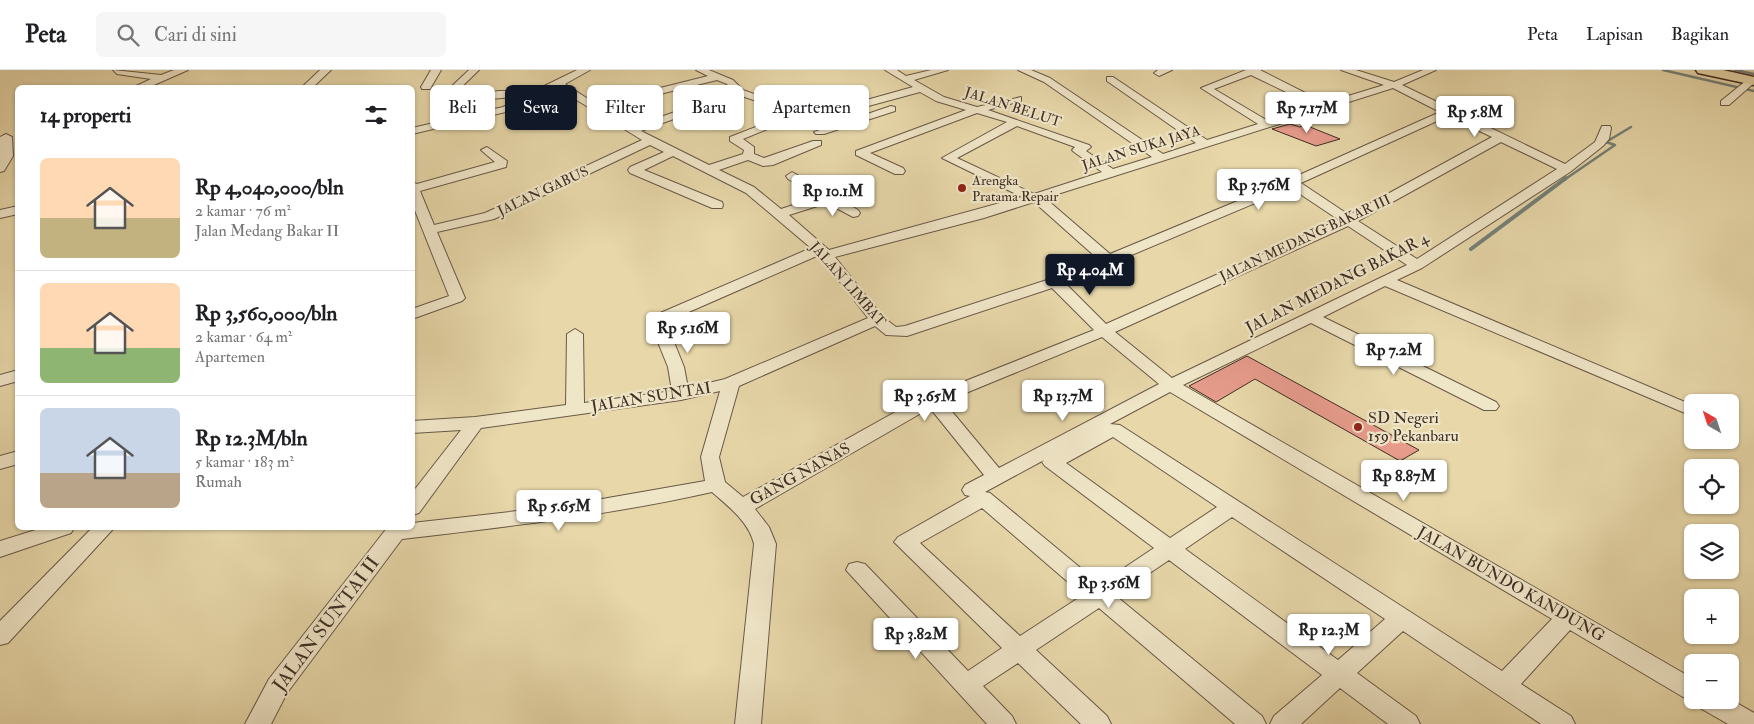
<!DOCTYPE html>
<html lang="id">
<head>
<meta charset="utf-8">
<style>
  body { margin:0; font-family:"IM FELL Double Pica",serif; background:#f6f6f6; color:#202124; height:100vh; display:flex; flex-direction:column; font-size:19px; white-space:nowrap }
  * { box-sizing:border-box; margin:0 }
  p { font-size:16px; color:#757577 }
  .icon { flex:none; width:28px; height:28px; fill:none; stroke:currentColor; stroke-width:2; stroke-linecap:round; stroke-linejoin:round }
  .map { position:relative; flex:1; overflow:hidden }
  .drawer { position:absolute; left:15px; top:15px; width:400px; height:445px; display:flex; flex-direction:column; background:#fff; border-radius:8px; box-shadow:0 1px 4px #0004 }
  .drawer>* { flex:none }
  .guide { position:absolute; left:430px; top:15px; width:475px; height:45px; display:flex; gap:10px }
  .needle { width:32px; rotate:321deg }
  .buttons { position:absolute; left:1684px; top:324px; display:grid; gap:10px }
  .buttons a { display:grid; place-items:center; width:55px; height:55px; border-radius:8px; background:#fff; box-shadow:0 1px 4px #0004; font-size:25px }
  .price { position:absolute; translate:-50% -42px; padding:0 11px; border-radius:5px; background:#fff; color:#222; font-size:16px; line-height:32px; filter:drop-shadow(0 1px 2px #0008) }
  .price::after { content:''; position:absolute; left:50%; top:30px; width:15px; height:11px; margin-left:-8px; background:inherit; clip-path:polygon(0 0,100% 0,50% 100%) }
  .price.selected { background:#111827; color:#fff }
  ul { padding:0; list-style:none }
  li { display:flex; align-items:center; gap:15px; height:125px; padding:0 25px }
  li+li { border-top:1px solid #e0e0e0 }
  li span { display:grid; place-items:center; flex:none; width:140px; height:100px; border-radius:8px; color:#555 }
  li>.icon { margin-inline-start:auto }
  span .icon { width:60px; height:60px; fill:#fffc; stroke-width:1 }
  li b { font-size:21px }
  h2 { display:flex; justify-content:space-between; align-items:center; height:60px; padding:0 25px; font-size:21px }
  .chip { padding:0 18px; border-radius:8px; background:#fff; box-shadow:0 1px 4px #0004; font-size:18px; line-height:45px }
  .chip.selected { background:#111827; color:#fff }
  header { display:flex; align-items:center; gap:30px; box-sizing:border-box; height:70px; padding:0 25px; background:#fff; border-bottom:1px solid #e0e0e0 }
  header strong { font-size:24px }
  nav { display:flex; gap:28px; margin-inline-start:auto; font-size:18px }
  .search { width:350px; height:45px; background:#f6f6f6; display:flex; align-items:center; gap:12px; box-sizing:border-box; padding:0 18px; border-radius:8px; color:#757577; font-size:19px }
  .map>svg:first-child { display:block }
  .lines { fill:none; stroke-linecap:round; stroke-linejoin:round }
  .stream-far1 { stroke:#748179; stroke-width:2.5 }
  .stream { stroke:#748179; stroke-width:4 }
  .building { fill:#e69b8b; stroke:#3f2e26 }
  .street-casing { stroke:#695847; stroke-width:2 }
  .primary-casing { stroke:#3f2e26; stroke-width:3 }
  .street { fill:#efe5c7; fill-rule:evenodd }
  .primary { fill:#e7d7a9; fill-rule:evenodd }
  .poi-dot { fill:#8f2418; stroke:#efe5c7; stroke-width:2 }
  .labels { text-anchor:middle; dominant-baseline:central; stroke-width:4.5; stroke-linejoin:round; paint-order:stroke }
  .far-street-label { font-size:14px; fill:#3f2e26; stroke:#efe5c7 }
  .far-poi-label { font-size:14px; fill:#3f2e26; stroke:#efe5c7; text-anchor:start }
  .street-label { font-size:16px; fill:#3f2e26; stroke:#efe5c7 }
  .poi-label { font-size:16px; fill:#3f2e26; stroke:#efe5c7; text-anchor:start }
  .near-street-label { font-size:19px; fill:#3f2e26; stroke:#efe5c7 }
</style>
</head>
<body>
<header>
<strong>Peta</strong>
<div class="search"><svg class="icon" aria-label="search" viewBox="0 0 24 24"><circle cx="10" cy="10" r="6"/><path d="M15 15l6 6"/></svg>Cari di sini</div>
<nav><a>Peta</a><a>Lapisan</a><a>Bagikan</a></nav>
</header>
<div class="map">
<svg width="1754" height="654" viewBox="0 0 1754 654">
  <rect width="100%" height="100%" fill="#e7d7a9"/>
  <filter id="stains"><feTurbulence type="fractalNoise" baseFrequency=".004" numOctaves="4"/><feColorMatrix values="0 0 0 0 .2 0 0 0 0 .09 0 0 0 0 .02 0 0 0 .5 -.17"/></filter>
  <radialGradient id="worn" r=".72"><stop offset=".6" stop-color="#630" stop-opacity="0"/><stop offset="1" stop-color="#630" stop-opacity=".3"/></radialGradient>
  <g class="lines">
    <path class="stream-far1" d="M1663,0l91,21
      M1735,0l19,4
      M1564,110l51,-35 -9,-3 25,-15"/>
    <path class="stream" d="M1471,179l95,-71"/>
  </g>
  <path class="building" d="M1290,54l10,3 5,-2 35,14 -24,7 -44,-17z
    M1247,286l172,94 -19,11 -145,-82 -39,23 -27,-16z"/>
  <g class="lines">
    <defs>
      <path id="street" d="M113,0l48,5 13,-5h14l-41,18h-15l19,-9 -34,-5z
        M320,0h11l-19,18h-11z
        M431,0h10l-11,19h-8l-1,-2z
        M469,0h10l-28,27 48,-6 37,-1 41,-20h13l-25,14 31,20 112,-28 -12,-6h13l24,10 10,10 70,25 100,-28 -28,-17h12l9,6 25,-6h17l-34,10 30,17 33,10 44,-10v4l-33,9 101,35 2,2 -5,4 27,18 39,-12 -108,-75 -26,-12h13l19,8 113,76 33,-11 -89,-62v-4h6l94,63 51,-16 -57,-36 45,-18h14l65,33 59,-18 -43,-15h15l38,12 29,-12h13l-34,15 163,79 30,-22 7,-16h8l1,2 -2,11 -6,7 -33,26 -148,96 -25,12 295,125v11l-307,-130 -62,31 173,85 3,4 -3,4h-12l-173,-87 -128,62 509,293 1,22 -10,-3 -113,-67 -49,54 50,32 4,8h-34l-138,-93 -46,42 59,43 4,8h-32l-48,-36 -39,36h-31l4,-8 48,-41 -153,-115 -53,36 146,120 4,8h-31l-136,-116 -63,42 71,66 4,8h-30l-63,-61 -35,23 29,30 4,8h-29l-141,-154 3,-6 8,-2 8,2 103,107 34,-23 -108,-106 4,-5 72,-41 -5,-1 -3,-5 3,-5 19,-10 -54,-67 -175,101 14,18 7,17 -15,180h-26l19,-180c-5,-22 -25,-37 -42,-52 -102,23 -206,35 -310,47l-115,154 -16,31h-26l24,-45 118,-151h25v-5l150,-17 143,-25 -4,-24 19,-66 -39,9 -200,28 -62,85 -7,2v-22l49,-63 -49,3v-12l63,-4 91,-12 1,-71 8,-5 8,5 1,69 88,-12 -4,-24 -19,-47 2,-3 160,-69 -65,-55 -73,-37 -29,14 78,32 1,3 -1,3h-10l-82,-35 -2,-3 2,-3 34,-15 -14,-7 -156,74 -57,13 28,66 -3,3 -50,18v-10l37,-13 -37,-93v-21l5,2 78,-22 -14,-12 6,-3 20,14 -1,6 -86,24 14,34 51,-12 157,-73 -85,-52 -47,23 -98,23v-6l91,-21 21,-11 -87,8v-4zM1251,5l64,31 -47,15 -54,-32zM717,10l10,4 6,7 -100,36 -30,-19zM1393,18l47,24 -152,68 -178,74 -65,-56zM920,22l16,9 30,9 -110,41v4l39,19h8l2,-3 -2,-3 -33,-15 107,-40 30,9 -65,36 80,39 -193,53 -40,-35 38,-12 26,14 5,-1 2,-3 -2,-3 -66,-38 -6,4 2,3 30,18 -37,12 -27,-22 -35,-17 29,-10 15,6 10,-1 48,-20v-4h-8l-49,17 -10,-4v-7l-11,-8 27,-11v-4l-4,-1 -36,14v4l14,9 -1,4 -34,11 -68,-34 98,-36 74,26zM1448,46l44,21 -143,78 -48,-32zM1017,56l58,21 -3,3 2,2 28,20 -68,22 -77,-36zM1501,72l56,27 -140,90 -59,-38zM1291,118l48,32 -233,104 -41,-41zM1034,132l64,57 -48,20 -145,47 -9,1 -13,-10 -48,-60 149,-39zM1348,156l59,39 -235,113 -57,-46zM819,185l49,63 -143,61 -37,9 -4,-21 -18,-45zM1052,218l42,42 -179,71 -172,96 -18,-15 -6,-25 20,-71 136,-60 11,9 21,1zM1102,267l57,47 -160,84 -55,-66zM1170,322l382,227 -50,52 -382,-246 -10,-1zM1113,367l104,70 -47,31 -104,-75zM1044,390l-2,2 3,4 109,82 -54,36 -110,-91 -5,-1zM982,438l101,87 -63,41 -100,-93zM1232,447l153,102 -47,41 -153,-111z
        M1158,0h14l-13,6 -5,-3z
        M1748,9h6v4l-25,22h-8v-4z
        M891,36l4,1v4l-71,23h-8l-2,-2z
        M6,64l6,3 1,19 -9,15 -4,1v-35z
        M18,136v8l-18,4v-8z
        M18,300v11l-18,5v-11z
        M18,381v13l-18,5v-13z
        M42,458h32l-3,5 -71,24v-16z
        M92,458h22l-106,115 -8,2v-24z
        M1730,629l24,14v11h-26l-28,-16 -3,-8z"/>
      <path id="primary" d="M1696,0h27l31,7v8l-56,-12z"/>
    </defs>
    <use href="#street" class="street-casing"/>
    <use href="#primary" class="primary-casing"/>
    <use href="#street" class="street"/>
    <use href="#primary" class="primary"/>
  </g>
  <g class="poi-dot">
    <circle cx="962" cy="118" r="5"/>
    <circle cx="1358" cy="357" r="5"/>
  </g>
  <g class="labels">
    <g class="far-street-label">
      <text transform="translate(1013 37) rotate(18)">JALAN BELUT</text>
      <text transform="translate(1141 78) rotate(-17)">JALAN SUKA JAYA</text>
      <text transform="translate(543 121) rotate(-25)">JALAN GABUS</text>
      <text transform="translate(1305 168) rotate(-25)">JALAN MEDANG BAKAR III</text>
      <text transform="translate(848 214) rotate(49)">JALAN LIMBAT</text>
    </g>
    <g class="far-poi-label">
      <text x="972" y="110">Arengka<tspan x="972" dy="16">Pratama Repair</tspan></text>
    </g>
    <g class="street-label">
      <text transform="translate(1337 213) rotate(-27)">JALAN MEDANG BAKAR 4</text>
      <text transform="translate(651 327) rotate(-9)">JALAN SUNTAI</text>
      <text transform="translate(800 404) rotate(-29)">GANG NANAS</text>
      <text transform="translate(1511 514) rotate(30)">JALAN BUNDO KANDUNG</text>
    </g>
    <g class="poi-label">
      <text x="1368" y="348">SD Negeri<tspan x="1368" dy="18">159 Pekanbaru</tspan></text>
    </g>
    <g class="near-street-label">
      <text transform="translate(326 554) rotate(-53)">JALAN SUNTAI II</text>
    </g>
  </g>
  <rect width="100%" height="100%" filter="url(#stains)"/>
  <rect width="100%" height="100%" fill="url(#worn)"/>
</svg>
<div class="buttons">
<a><svg class="needle" viewBox="-14 -14 28 28"><path d="M0-13l5 13h-10z" fill="#e53935"/><path d="M0 13l5-13h-10z" fill="#757577"/></svg></a>
<a><svg class="icon" aria-label="locate" viewBox="0 0 24 24"><circle cx="12" cy="12" r="6"/><path d="M12 2v4M12 18v4M2 12h4M18 12h4"/></svg></a>
<a><svg class="icon" aria-label="layers" viewBox="0 0 24 24"><path d="M12 4l9 5-9 5-9-5zM3 14l9 5 9-5"/></svg></a>
<a>+</a>
<a>−</a>
</div>
<b class="price" style="left:1307px;top:64px">Rp 7.17M</b>
<b class="price" style="left:1475px;top:68px">Rp 5.8M</b>
<b class="price" style="left:1259px;top:141px">Rp 3.76M</b>
<b class="price" style="left:833px;top:147px">Rp 10.1M</b>
<b class="price selected" style="left:1090px;top:226px">Rp 4.04M</b>
<b class="price" style="left:688px;top:284px">Rp 5.16M</b>
<b class="price" style="left:1394px;top:306px">Rp 7.2M</b>
<b class="price" style="left:925px;top:352px">Rp 3.65M</b>
<b class="price" style="left:1063px;top:352px">Rp 13.7M</b>
<b class="price" style="left:1404px;top:432px">Rp 8.87M</b>
<b class="price" style="left:559px;top:462px">Rp 5.65M</b>
<b class="price" style="left:1109px;top:539px">Rp 3.56M</b>
<b class="price" style="left:1329px;top:586px">Rp 12.3M</b>
<b class="price" style="left:916px;top:590px">Rp 3.82M</b>
<div class="guide">
<a class="chip">Beli</a>
<a class="chip selected">Sewa</a>
<a class="chip">Filter</a>
<a class="chip">Baru</a>
<a class="chip">Apartemen</a>
</div>
<section class="drawer">
<h2>14 properti<svg class="icon" aria-label="filters" viewBox="0 0 24 24"><path d="M4 7h16M4 17h16"/><circle cx="9" cy="7" r="2"/><circle cx="15" cy="17" r="2"/></svg></h2>
<ul>
<li><span style="background:linear-gradient(#ffd9b3 60%,#c2b280 0)"><svg class="icon" aria-label="home" viewBox="0 0 24 24"><path d="M3 11l9-7 9 7M6 9v11h12V9"/></svg></span><div><b>Rp 4,040,000/bln</b><p>2 kamar · 76 m²</p><p>Jalan Medang Bakar II</p></div></li>
<li><span style="background:linear-gradient(#ffd9b3 65%,#8fb573 0)"><svg class="icon" aria-label="home" viewBox="0 0 24 24"><path d="M3 11l9-7 9 7M6 9v11h12V9"/></svg></span><div><b>Rp 3,560,000/bln</b><p>2 kamar · 64 m²</p><p>Apartemen</p></div></li>
<li><span style="background:linear-gradient(#c9d6e8 65%,#b9a48a 0)"><svg class="icon" aria-label="home" viewBox="0 0 24 24"><path d="M3 11l9-7 9 7M6 9v11h12V9"/></svg></span><div><b>Rp 12.3M/bln</b><p>5 kamar · 183 m²</p><p>Rumah</p></div></li>
</ul>
</section>
</div>
</body>
</html>
